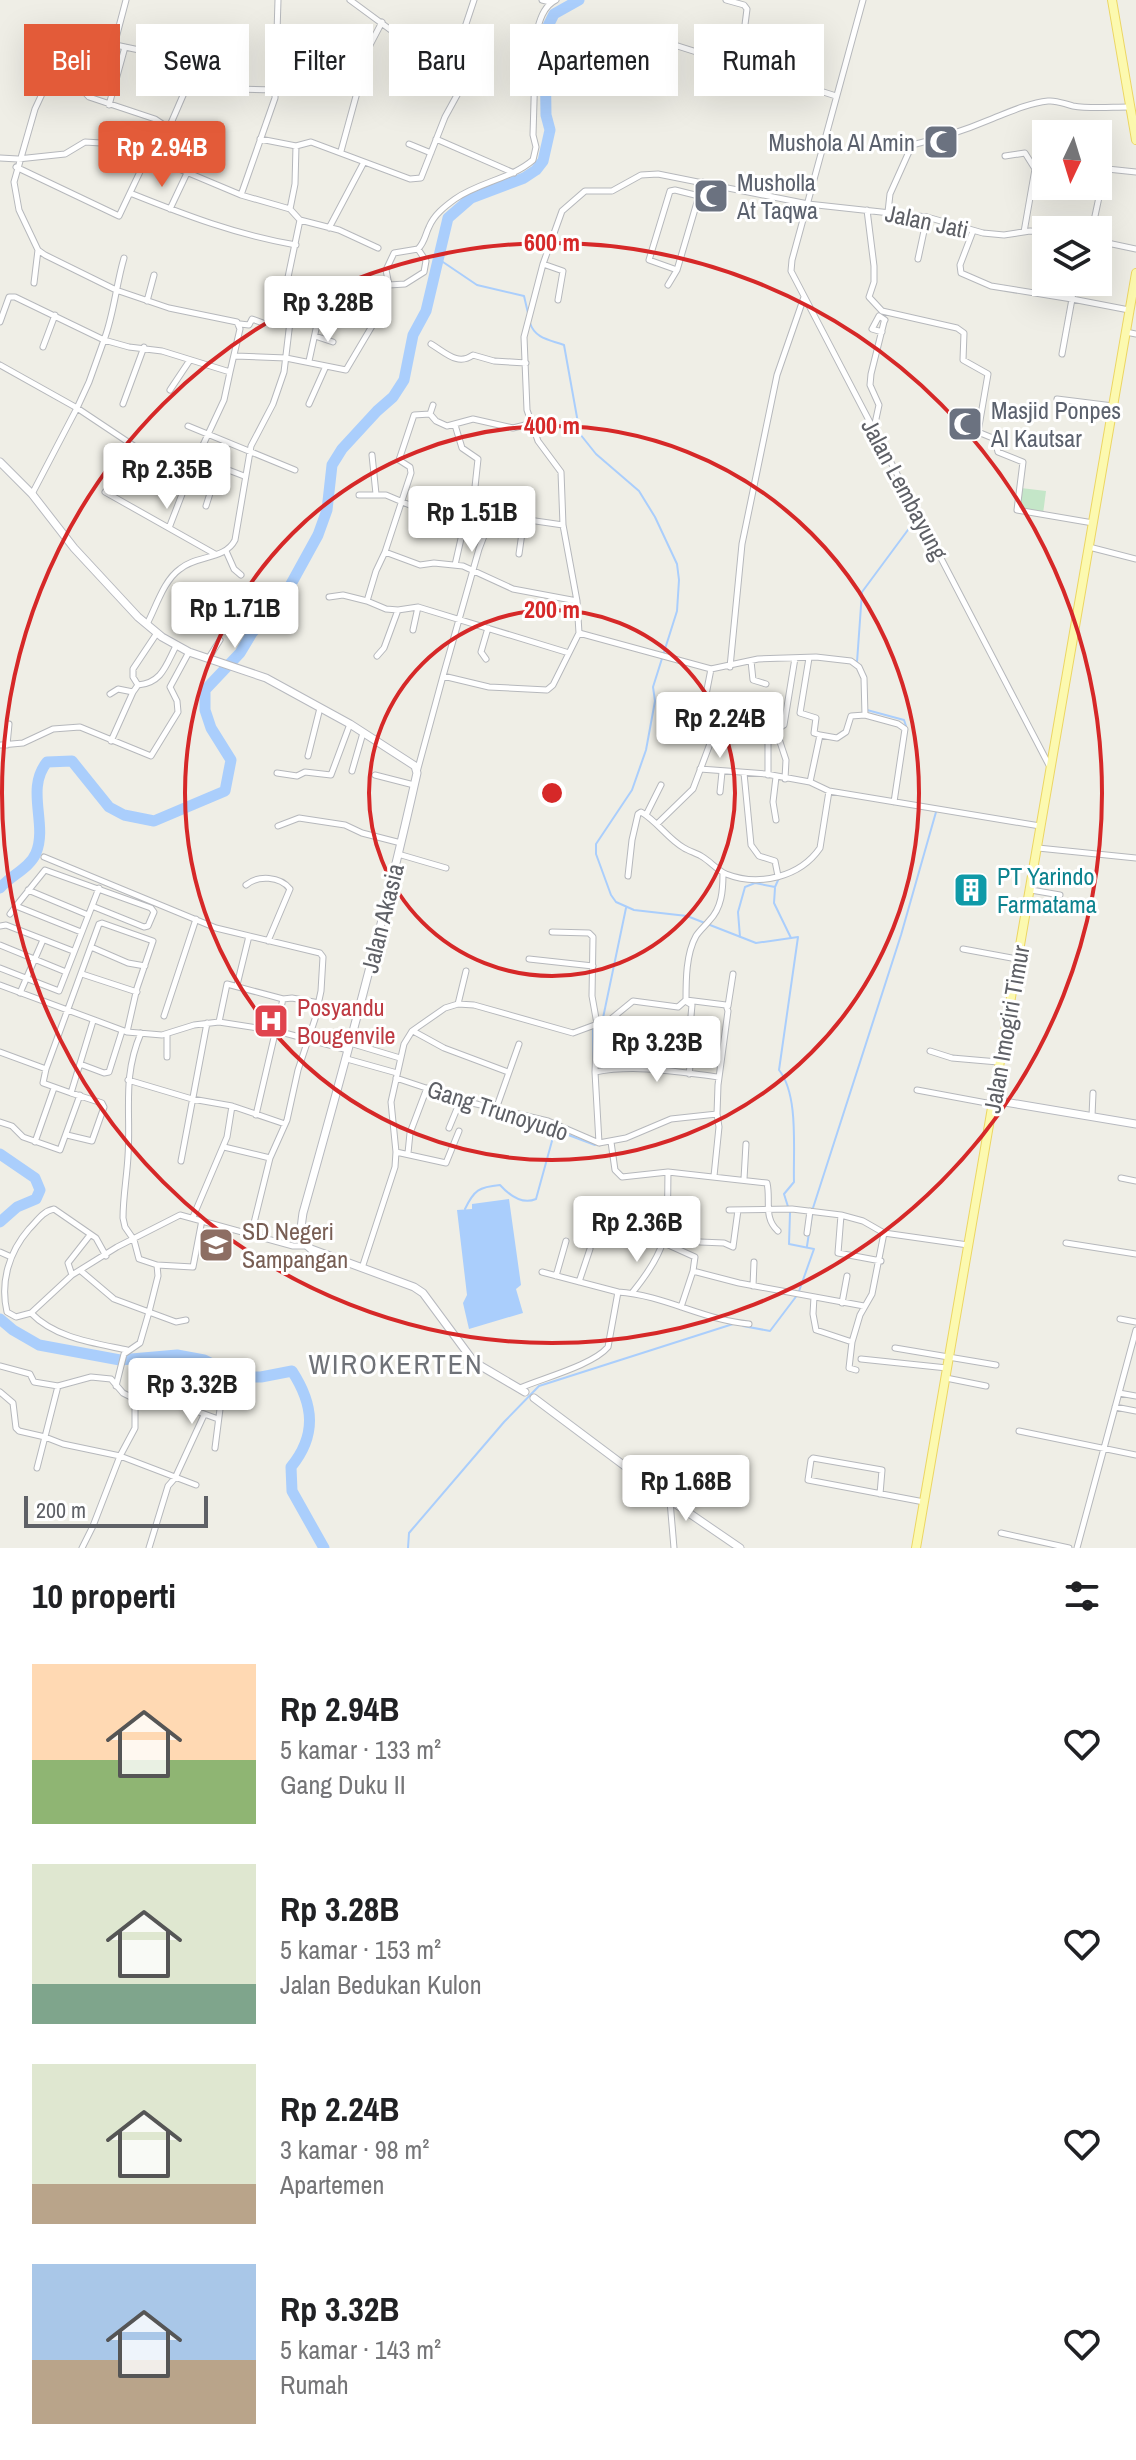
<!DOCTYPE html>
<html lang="id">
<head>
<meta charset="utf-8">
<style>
  body { margin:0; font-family:"Archivo Narrow",sans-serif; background:#f2f2f2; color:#202124; height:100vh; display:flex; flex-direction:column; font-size:30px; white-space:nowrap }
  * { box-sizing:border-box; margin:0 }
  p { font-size:26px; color:#757577 }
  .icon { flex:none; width:44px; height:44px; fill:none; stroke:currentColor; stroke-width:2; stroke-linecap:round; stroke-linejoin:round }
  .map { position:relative; height:1548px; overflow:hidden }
  .drawer { display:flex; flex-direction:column; background:#fff; flex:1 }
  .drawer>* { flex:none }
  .banner { position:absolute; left:24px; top:24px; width:1088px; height:72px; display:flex; gap:16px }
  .needle { width:52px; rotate:184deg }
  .buttons { position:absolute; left:1032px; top:120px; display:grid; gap:16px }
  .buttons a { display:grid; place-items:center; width:80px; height:80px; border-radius:0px; background:#fff; box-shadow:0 8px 32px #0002; font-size:40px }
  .scale { position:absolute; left:24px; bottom:20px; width:184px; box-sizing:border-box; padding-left:8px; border:4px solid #5e6066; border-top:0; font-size:22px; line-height:28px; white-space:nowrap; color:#5e6066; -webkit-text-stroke:6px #fff; paint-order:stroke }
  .price { position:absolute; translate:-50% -68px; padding:0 18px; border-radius:8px; background:#fff; color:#222; font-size:26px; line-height:52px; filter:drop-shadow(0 2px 4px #0008) }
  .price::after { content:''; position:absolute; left:50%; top:48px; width:24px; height:18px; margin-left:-12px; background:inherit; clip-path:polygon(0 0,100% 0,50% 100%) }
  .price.on { background:#e35b39; color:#fff }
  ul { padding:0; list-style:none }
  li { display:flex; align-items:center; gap:24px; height:200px; padding:0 32px }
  li span { display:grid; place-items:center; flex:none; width:224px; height:160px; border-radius:0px; color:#555 }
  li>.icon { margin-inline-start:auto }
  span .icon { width:96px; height:96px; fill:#fffc; stroke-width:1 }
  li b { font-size:34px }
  h2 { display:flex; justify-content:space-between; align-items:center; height:96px; padding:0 32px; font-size:34px }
  .chip { padding:0 28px; border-radius:0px; background:#fff; box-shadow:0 8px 32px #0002; font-size:28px; line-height:72px }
  .chip.on { background:#e35b39; color:#fff }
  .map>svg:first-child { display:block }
  .green { fill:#c4e6c8 }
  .water { fill:#aacefc }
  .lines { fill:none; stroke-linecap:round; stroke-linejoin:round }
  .stream { stroke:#aacefc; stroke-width:2 }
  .river { stroke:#aacefc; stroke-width:11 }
  .street-casing { stroke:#b6b8bc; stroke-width:7 }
  .secondary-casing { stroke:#b7b9bf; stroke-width:9 }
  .primary-casing { stroke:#ecd663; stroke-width:10 }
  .street { stroke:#fff; stroke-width:5 }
  .secondary { stroke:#fff; stroke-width:7 }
  .primary { stroke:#fcf9af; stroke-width:8 }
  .ring { fill:none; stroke:#d62828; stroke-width:4 }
  .labels { text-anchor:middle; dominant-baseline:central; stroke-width:6; stroke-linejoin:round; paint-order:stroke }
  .worship-label { font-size:24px; fill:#5b616d; stroke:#fff; text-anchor:start }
  .street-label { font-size:24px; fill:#5e6066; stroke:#fff }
  .culture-label { font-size:24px; fill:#0d838f; stroke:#fff; text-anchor:start }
  .health-label { font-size:24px; fill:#be3a42; stroke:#fff; text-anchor:start }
  .education-label { font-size:24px; fill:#785e54; stroke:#fff; text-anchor:start }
  .quarter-label { font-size:28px; letter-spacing:2px; fill:#6f7278; stroke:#fff }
  .centre { fill:#d62828; stroke:#fff; stroke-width:4 }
  .ring-label { font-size:24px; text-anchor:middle; font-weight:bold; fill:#d62828; stroke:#fff; stroke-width:6; stroke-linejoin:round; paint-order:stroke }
</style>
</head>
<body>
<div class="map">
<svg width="1136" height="1548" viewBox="0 0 1136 1548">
  <rect width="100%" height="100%" fill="#efeee6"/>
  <path class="green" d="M1021,488l25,3 -3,23 -25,-5z"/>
  <path class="water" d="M509,1199l12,86 -5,4 7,24 -54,16 -6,-26 4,-8 -10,-85 15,-1v-5z"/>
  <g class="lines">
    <path class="stream" d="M440,260l37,25 47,11 4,17
      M530,323c5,16 21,17 34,22l16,89 16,20 43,37 16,26 22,47 2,16 -2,31 -24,76 2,14 -9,49 -14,40 -36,54v10l15,41 5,7 18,8 53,6 69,27 42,-6 -19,133c20,25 14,80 15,112l-10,12 6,19 -1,31 25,5 -16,45 -28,37 -27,-5
      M866,677l-9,-15 5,-70 54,-73
      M867,710l37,10 2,6
      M775,888l-1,15 17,35
      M740,937l-2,-25 7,-25 10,-4 20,4 4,-9
      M600,1022l3,-4 23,-110
      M593,1063v-33l3,-3
      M465,1209c9,-19 14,-22 35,-24 10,11 22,20 36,14l19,-69 40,15
      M810,1227l3,-19 88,-273 35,-123
      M807,1246l2,-13
      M408,1548l1,-15 95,-111 35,-36 194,-62"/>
    <path class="river" d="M0,888c10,-12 30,-20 36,-35 12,-29 -11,-64 11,-91l25,-1 37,46 15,8 30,6 71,-30 6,-31 -20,-32 -6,-18v-20l35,-37 12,-20 33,-38 33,-60 9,-25 5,-45 10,-16 35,-38 16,-14 11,-17 9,-45 13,-24 22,-93 23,-20 53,-20 12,-8 7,-9 7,-31 -4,-15 -1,-71 3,-18 6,-12 25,-14
      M0,1154l35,24 5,12 -4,9 -19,8 -17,15
      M0,1319l13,11 26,15 81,15 57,-5 27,5 34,17h23l31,-6c22,34 25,64 -1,96l1,24 32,57"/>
    <defs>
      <path id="street" d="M542,0l8,2
        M726,0l18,5 3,4 -7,55
        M863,0l-71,260 -1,11 260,498
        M627,30l209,66
        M116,38l10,-38
        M278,39l92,6
        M53,73l25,12 11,12 66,22
        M449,75l25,-75
        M158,84l9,-27
        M109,105l16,-58
        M260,139l36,7 15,-4 99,37 11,-1 24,-61 17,-31 -2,-5 -110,-81
        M436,139l78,34
        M165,140l-15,-8 5,-13 15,10
        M409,144l22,9
        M341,151l29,-106 12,-23
        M1005,156l20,-3 10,16 -11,63
        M0,158l18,1 47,-5 20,-12 16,1 71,23 69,29 49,14 10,11 39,10 39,18
        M155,160l39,-90
        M16,167l103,49 28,-59
        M1098,168l38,4
        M1035,169l11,-1
        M130,193c55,22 107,42 166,52
        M241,195l34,-97 3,-98
        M170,209l17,-36
        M290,209l5,-25 1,-38
        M867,210l7,56v16l-5,15 13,14 75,17 7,5 -1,27 25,14 -10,58 17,7 3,13 25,10 -6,48 76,13
        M888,212l2,-18 22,-49c25,-6 51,-14 77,-25 18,-7 39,-17 59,-19 9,-1 16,3 25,5 17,3 38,1 56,1
        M329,228l35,-66
        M1092,230l13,-61
        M973,231l-13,34 1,8 30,13 81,13 -10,55
        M1098,241l38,8
        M418,249c7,-7 7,-14 11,-22 5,-12 15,-20 26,-28 24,-17 56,-20 78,-39l3,-13 -3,-12 3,-100c3,-13 7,-29 20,-35
        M418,249l8,12 -2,11 -19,12 -16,1 -3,-15 8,-17z
        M124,258c-8,27 -10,56 -20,82l25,7 33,4 68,21 10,-43 -3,-7 -68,-14 -53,-18 -71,-35 -7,-5 -19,-40 -5,-28 21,-73 26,-56 9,-8 36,-2 57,12 74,34 38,1
        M918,259l9,-42
        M543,264l20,7 -5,29
        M677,270l-28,-10 21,-69 5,-1 24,6
        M1074,282l-2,17 57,11
        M34,283l4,-33
        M668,285l9,-15 26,-88
        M147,301l7,-26
        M292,305l71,7 12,9 -29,49 -20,-4
        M0,322l9,-25h6l89,43 -15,42 -12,26 -77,-43
        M240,324l9,1 3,-6 11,4
        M1126,332l10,2
        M315,336l18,6
        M431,344c15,9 27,22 42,11l21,6 32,2
        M43,347l12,-32
        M235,356l51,2 40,8 -17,38
        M309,361l9,-41
        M170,390l20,-30
        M1057,399l56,7
        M123,404l21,-57
        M430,414l3,-9
        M533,423l-20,5 -40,-9 -26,7 -11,-5 -6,-7 -16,1 -15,45 11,7 1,6 -26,79 35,13 14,-2 29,3 50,23 64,12
        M455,425l7,23 16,11 -6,56
        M188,426l107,44
        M874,428l5,-23 -9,-20 1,-11 13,-52 1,-2 -6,-4 -7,13 10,3
        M372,455l4,39
        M197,458l47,18
        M189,475l35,-75 6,-28
        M189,476l23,11 -6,19
        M105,492l110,62
        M32,494l45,-86 69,46 43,22 -20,52
        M359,495h27l45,19 34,7 7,-6 8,-2 83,12
        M1089,547l47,12
        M226,551l8,18 7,6
        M385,552l-9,19 -9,30 19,8 12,1
        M519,554l5,-35
        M455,565l10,-44
        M329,597l14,-2 24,6
        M147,624c9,-17 17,-44 33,-55 16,-14 45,-9 55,-29l16,-94 22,-42 11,-32 8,-67 -5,-23 13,-62
        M413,630l5,-23
        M579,633l132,36 47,-10 58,-2 35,4 8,6 5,11 1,37 33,9 7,5 -11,73
        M377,656l7,-8 14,-38 20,-3 151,46
        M809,658l-9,55 16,5 -2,15 6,2
        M208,659l12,-19
        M486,659l-5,-7 7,-24
        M751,661l2,19 13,4
        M730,667l12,-123 35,-169 27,-78
        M443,676l36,-127 13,-34
        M138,685l-5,-8v-8l24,-36
        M110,694l8,-5 15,3 5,-7c24,-2 28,-20 38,-39
        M776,730l10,30 -1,19
        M111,741l22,-49
        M1,745l22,-2 30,-14 27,-2 71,29 27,-44 -1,-11 -7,-14 19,-35
        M7,745l2,-21
        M308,756l12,-48
        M700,769l66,5 44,8
        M352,771l11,-38
        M417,772l26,-96 46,11 58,3 6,-5 26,-52 -2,-32 -14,-76 -2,-53 -23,-31 -11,-31 -3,-73 19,-73 19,-53 23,-20h27l29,-16 17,-1 150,30 119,13 56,16 21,2 26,-4 16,1
        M277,773l20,3 8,-4 26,3 19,-51
        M744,773l7,72 8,11 16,5 3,15
        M375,775l39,10
        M768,775v-40l16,-10 11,-67
        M776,777l-3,25 3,18
        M829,791l-19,-9 10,-47 17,3 9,-6 5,-16 14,-1
        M720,792l2,-20
        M646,815l15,-30
        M657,824l36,-35 21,-56v-7l-11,-16 8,-41
        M278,826l21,-8 46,7 17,8 39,10
        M1038,848l98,10
        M398,854l48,14
        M44,857l172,71 104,25 3,4 -2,34 -6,28 -17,51 -11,50 -17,38 -46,-11
        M628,876l4,-36 6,-26 3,-2c16,9 27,27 43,36 5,3 12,5 17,8 9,5 16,14 25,18 33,13 74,3 94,-26l9,-57 211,35
        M246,885c12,-10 34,-9 44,4l-22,52
        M28,890l60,25
        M1031,890l29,5
        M10,914l6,-8
        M0,926l6,-1 67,26
        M81,932l-65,-26 29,-36 106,38 3,4 -6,14 -4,1 -52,-21
        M552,932l37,1 4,4 -1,59 5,28 -2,48 4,71 27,-5 45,-19 46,-5
        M0,945l66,27
        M91,947l37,16 17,3
        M963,949l54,10
        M529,959l64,7
        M0,968l59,23 40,-103
        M82,974l55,18
        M0,985l127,47 35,3 32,-10 25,-3 58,9 71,19
        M237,985l12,-49
        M20,993l23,-53
        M283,999l9,-1 27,5
        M686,1000c0,-20 0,-46 10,-64 4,-6 9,-10 13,-15 13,-13 14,-31 14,-48
        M687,1002l5,3 -3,33 3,13 -3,23
        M458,1004l8,-33
        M728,1006l5,-32
        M164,1016l32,-97
        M93,1021l-22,72 -28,-10 3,-14 53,-145 3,-1 51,18 -16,47 -10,44
        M219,1022l8,-38 56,15 -27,116
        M413,1031l31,17 64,24
        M141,1033c-19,44 -10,78 -13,123 -1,20 -5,41 -5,62l2,9 9,13 5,19 18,6
        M350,1043l50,15
        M930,1051l22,7 46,4
        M0,1052l46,17
        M167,1057v-22
        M347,1059l50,14
        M80,1064l24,9 5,-1 13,-41
        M626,1068l4,-31
        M595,1072c41,-8 82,0 124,5
        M396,1078l72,24 80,19 51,22
        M128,1080l64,19 40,7 -5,31 -34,80
        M917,1090l75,14
        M232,1106l53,18
        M496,1109l23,-65
        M1092,1116l1,-23
        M0,1122l12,4 11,11 37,13 20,-55
        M449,1128l12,-29
        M67,1135l25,6 12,-34 -2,-4 -31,-10
        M35,1142l19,-54
        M611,1142l4,28 7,7 46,-5 99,11c4,17 -4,35 11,48
        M396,1152l50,11 13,-32
        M408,1153l2,-20 17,-45
        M181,1161l26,-138
        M1121,1178l15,3
        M744,1179l2,-35
        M729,1210l63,-1 49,6 22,6 21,12 84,12
        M841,1215l-3,38 43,8
        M807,1233l3,-22
        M251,1235l19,-77
        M700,1242l24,1 9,4 5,-37
        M664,1243l31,14 -2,14 -12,36
        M1066,1243l70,11
        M0,1252l9,4
        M362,1268l33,-101 1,-15 -5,-50 13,-58 8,-13 33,-23 13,-4 16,1 99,28 38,-14 22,-18 45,6 8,-7 40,5 2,6 -10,74 -1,29 2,13 -5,49
        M81,1271l33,28 35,13 -9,31 -16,11 -8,32
        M693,1271l46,12 125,23
        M72,1275l-4,-12 22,-28
        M556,1276l10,-35
        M579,1282l11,-33
        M753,1286l1,-24
        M618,1292c46,3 85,28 131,32
        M632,1293c39,-48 35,-62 36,-121
        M814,1297l-1,17 3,16 36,12 8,-27 12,-21 12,-61
        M842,1303l5,-27
        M31,1313l-15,4 -9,-5c-7,-30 2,-60 22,-83 8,-8 14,-18 25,-20l42,29 10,18
        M1120,1319l16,3
        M186,1320l-10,2 -27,-10 9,-36 -1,-11 36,2 9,-47
        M852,1342l-3,26 7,2
        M895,1348l101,17
        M127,1350c-33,-7 -72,-12 -96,-37l41,-38 45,-28 63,-32 113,31h14
        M861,1359l86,9
        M0,1366l30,8 4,8 24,4 33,-9 20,2 12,14 12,6v29l-15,28 -57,-12 -18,-7 -26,-6 -3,-3 -3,-25 -13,-11
        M946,1378l40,8
        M520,1388c23,-10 73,-23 88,-41l10,-55 -76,-20
        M1119,1393l17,3
        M135,1399l42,5 8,-24
        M177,1404l41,15
        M1115,1407l21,4
        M1019,1431l117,24
        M215,1448l5,-39
        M37,1468l21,-82
        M880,1494l2,-24 -69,-12 -2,2 -3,20 116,22
        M670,1501l4,47
        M1001,1533l68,15
        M82,1548l11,-22 27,-70 76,29
        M149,1548l19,-62 7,-8 29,-63
        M1077,1548l59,-218"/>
      <path id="secondary" d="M0,462l32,32 42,54 64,69 24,20 27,15 77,26 84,46 65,42 2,7c-33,148 -73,294 -114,440 -2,14 -5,26 8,36l103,38 9,6 51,69 51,30
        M993,1100l143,24
        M534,1398l136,102 70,48"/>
      <path id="primary" d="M1112,0l24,140
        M916,1548l220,-1275"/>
    </defs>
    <use href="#street" class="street-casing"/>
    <use href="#secondary" class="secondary-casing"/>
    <use href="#primary" class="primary-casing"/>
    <use href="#street" class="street"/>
    <use href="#secondary" class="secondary"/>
    <use href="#primary" class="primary"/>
  </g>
  <g class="ring">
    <circle cx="552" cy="793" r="183"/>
    <circle cx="552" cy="793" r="367"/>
    <circle cx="552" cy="793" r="550"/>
  </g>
  <defs>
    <symbol id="mosque-square" viewBox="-11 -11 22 22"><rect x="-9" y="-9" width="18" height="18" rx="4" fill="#6b7280" stroke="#fff"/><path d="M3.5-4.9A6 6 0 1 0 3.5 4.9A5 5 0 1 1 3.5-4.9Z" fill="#fff"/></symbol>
    <symbol id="building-square" viewBox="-11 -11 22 22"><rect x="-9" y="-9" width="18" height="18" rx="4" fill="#0f9aa8" stroke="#fff"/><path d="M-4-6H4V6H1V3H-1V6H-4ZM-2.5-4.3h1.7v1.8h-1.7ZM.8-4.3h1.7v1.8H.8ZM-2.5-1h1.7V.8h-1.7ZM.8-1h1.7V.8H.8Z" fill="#fff"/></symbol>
    <symbol id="hospital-square" viewBox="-11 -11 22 22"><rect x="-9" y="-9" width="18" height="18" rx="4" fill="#e0444e" stroke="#fff"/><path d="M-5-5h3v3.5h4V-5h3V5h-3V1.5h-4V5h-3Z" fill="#fff"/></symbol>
    <symbol id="school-square" viewBox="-11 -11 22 22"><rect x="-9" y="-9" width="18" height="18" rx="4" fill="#8d6e63" stroke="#fff"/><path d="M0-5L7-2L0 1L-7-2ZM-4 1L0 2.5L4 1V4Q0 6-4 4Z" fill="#fff"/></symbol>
  </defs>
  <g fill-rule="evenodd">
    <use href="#mosque-square" x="921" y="122" width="40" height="40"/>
    <use href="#mosque-square" x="691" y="176" width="40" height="40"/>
    <use href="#mosque-square" x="945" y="404" width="40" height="40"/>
    <use href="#building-square" x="951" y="870" width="40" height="40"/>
    <use href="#hospital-square" x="251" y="1001" width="40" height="40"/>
    <use href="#school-square" x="196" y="1225" width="40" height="40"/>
  </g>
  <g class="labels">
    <g class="worship-label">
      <text x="915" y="142" text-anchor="end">Mushola Al Amin</text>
      <text x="737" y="182">Musholla<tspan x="737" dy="28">At Taqwa</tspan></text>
      <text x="991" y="410">Masjid Ponpes<tspan x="991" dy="28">Al Kautsar</tspan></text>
    </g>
    <g class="street-label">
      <text transform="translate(927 221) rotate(12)">Jalan Jati</text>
      <text transform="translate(905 489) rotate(62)">Jalan Lembayung</text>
      <text transform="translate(382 918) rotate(-76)">Jalan Akasia</text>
      <text transform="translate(1006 1029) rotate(-80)">Jalan Imogiri Timur</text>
      <text transform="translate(498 1110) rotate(18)">Gang Trunoyudo</text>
    </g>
    <g class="culture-label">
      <text x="997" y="876">PT Yarindo<tspan x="997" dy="28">Farmatama</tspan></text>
    </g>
    <g class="health-label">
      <text x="297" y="1007">Posyandu<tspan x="297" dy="28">Bougenvile</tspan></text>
    </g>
    <g class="education-label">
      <text x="242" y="1231">SD Negeri<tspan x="242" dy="28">Sampangan</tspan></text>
    </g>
    <g class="quarter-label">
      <text x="396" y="1364">WIROKERTEN</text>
    </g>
  </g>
  <circle cx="552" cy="793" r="12" class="centre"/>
  <g class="ring-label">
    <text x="552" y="251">600 m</text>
    <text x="552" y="434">400 m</text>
    <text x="552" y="618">200 m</text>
  </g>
</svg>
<div class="buttons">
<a><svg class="needle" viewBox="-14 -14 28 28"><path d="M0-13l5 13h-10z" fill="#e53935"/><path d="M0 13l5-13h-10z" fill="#757577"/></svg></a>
<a><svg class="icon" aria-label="layers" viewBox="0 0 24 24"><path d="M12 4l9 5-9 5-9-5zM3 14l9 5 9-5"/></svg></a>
</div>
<div class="scale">200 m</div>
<b class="price on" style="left:162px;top:189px">Rp 2.94B</b>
<b class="price" style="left:328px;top:344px">Rp 3.28B</b>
<b class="price" style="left:167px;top:511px">Rp 2.35B</b>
<b class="price" style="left:472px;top:554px">Rp 1.51B</b>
<b class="price" style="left:235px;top:650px">Rp 1.71B</b>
<b class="price" style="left:720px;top:760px">Rp 2.24B</b>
<b class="price" style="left:657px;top:1084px">Rp 3.23B</b>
<b class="price" style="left:637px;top:1264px">Rp 2.36B</b>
<b class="price" style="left:192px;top:1426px">Rp 3.32B</b>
<b class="price" style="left:686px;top:1523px">Rp 1.68B</b>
<div class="banner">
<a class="chip on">Beli</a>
<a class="chip">Sewa</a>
<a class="chip">Filter</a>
<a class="chip">Baru</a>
<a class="chip">Apartemen</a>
<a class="chip">Rumah</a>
</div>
</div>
<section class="drawer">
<h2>10 properti<svg class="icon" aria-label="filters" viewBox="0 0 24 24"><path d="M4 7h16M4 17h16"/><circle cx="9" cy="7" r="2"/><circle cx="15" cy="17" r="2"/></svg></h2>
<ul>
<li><span style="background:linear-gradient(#ffd9b3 60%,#8fb573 0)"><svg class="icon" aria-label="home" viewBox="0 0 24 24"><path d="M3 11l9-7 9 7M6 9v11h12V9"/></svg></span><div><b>Rp 2.94B</b><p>5 kamar · 133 m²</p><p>Gang Duku II</p></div><svg class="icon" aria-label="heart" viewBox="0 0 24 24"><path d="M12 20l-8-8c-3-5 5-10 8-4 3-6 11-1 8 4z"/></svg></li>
<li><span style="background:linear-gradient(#dfe7d0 75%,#7fa58c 0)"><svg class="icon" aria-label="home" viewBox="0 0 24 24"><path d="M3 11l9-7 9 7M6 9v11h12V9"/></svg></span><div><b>Rp 3.28B</b><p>5 kamar · 153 m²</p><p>Jalan Bedukan Kulon</p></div><svg class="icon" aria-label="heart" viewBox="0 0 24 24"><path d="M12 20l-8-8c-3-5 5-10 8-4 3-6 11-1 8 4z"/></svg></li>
<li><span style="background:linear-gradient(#dfe7d0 75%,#b9a48a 0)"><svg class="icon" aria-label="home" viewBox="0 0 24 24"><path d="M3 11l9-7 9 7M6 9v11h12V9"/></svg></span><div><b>Rp 2.24B</b><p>3 kamar · 98 m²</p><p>Apartemen</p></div><svg class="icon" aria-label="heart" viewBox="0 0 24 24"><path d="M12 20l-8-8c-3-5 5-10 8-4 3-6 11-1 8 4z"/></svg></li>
<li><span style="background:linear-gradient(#a9c7e8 60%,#b9a48a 0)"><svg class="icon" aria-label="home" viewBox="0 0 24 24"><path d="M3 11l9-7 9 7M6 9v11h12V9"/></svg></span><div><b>Rp 3.32B</b><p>5 kamar · 143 m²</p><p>Rumah</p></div><svg class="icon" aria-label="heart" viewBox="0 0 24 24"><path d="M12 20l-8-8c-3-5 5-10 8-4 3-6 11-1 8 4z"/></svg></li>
</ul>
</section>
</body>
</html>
